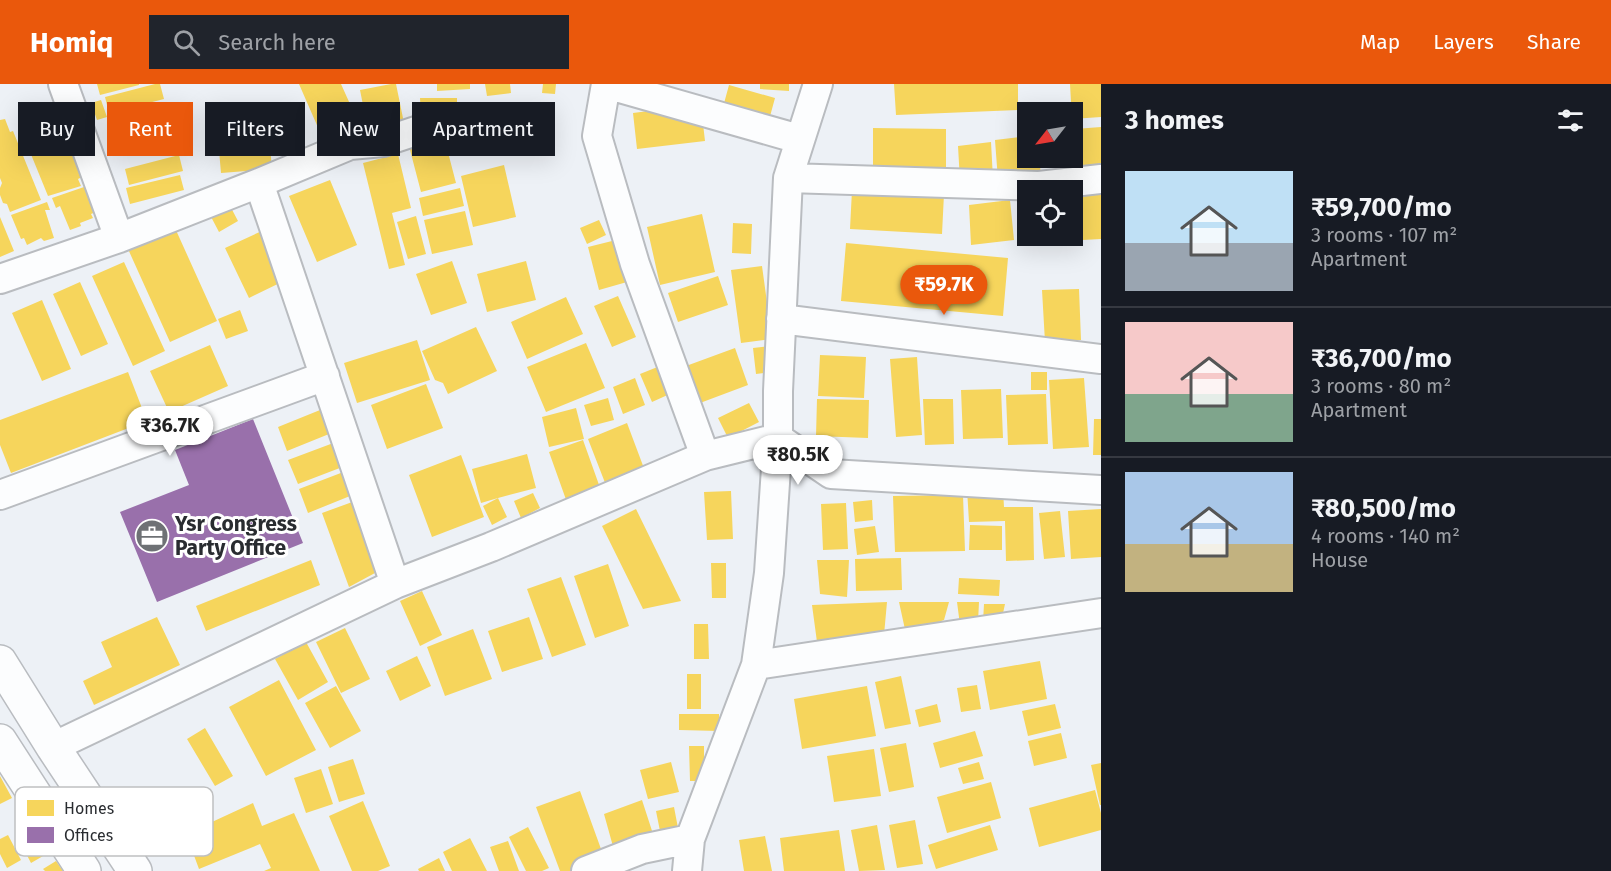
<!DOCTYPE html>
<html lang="en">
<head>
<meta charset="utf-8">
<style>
  body { margin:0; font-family:"Fira Sans",sans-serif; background:#20242c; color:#f1f3f6; height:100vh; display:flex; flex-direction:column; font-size:22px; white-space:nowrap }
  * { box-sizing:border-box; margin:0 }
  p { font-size:20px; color:#9ea1a6 }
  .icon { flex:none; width:33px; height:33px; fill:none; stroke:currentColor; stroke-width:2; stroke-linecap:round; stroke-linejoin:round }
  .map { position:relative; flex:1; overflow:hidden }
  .drawer { display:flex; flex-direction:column; background:#171b24; width:510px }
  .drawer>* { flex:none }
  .banner { position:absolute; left:18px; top:18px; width:570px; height:54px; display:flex; gap:12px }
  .needle { width:39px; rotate:239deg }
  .buttons { position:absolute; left:1017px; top:18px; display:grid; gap:12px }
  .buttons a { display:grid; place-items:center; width:66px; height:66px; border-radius:0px; background:#171b24; box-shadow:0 6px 24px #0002; font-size:30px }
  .price { position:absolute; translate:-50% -51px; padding:0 14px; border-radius:21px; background:#fff; color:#222; font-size:20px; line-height:39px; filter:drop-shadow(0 2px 3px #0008) }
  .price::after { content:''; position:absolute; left:50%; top:36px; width:18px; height:14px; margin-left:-9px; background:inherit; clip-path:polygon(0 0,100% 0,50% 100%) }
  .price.selected { background:#ea580c; color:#fff }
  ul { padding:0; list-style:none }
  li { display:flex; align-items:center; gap:18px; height:150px; padding:0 24px }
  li+li { border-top:2px solid #363941 }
  li span { display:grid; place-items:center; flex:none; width:168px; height:120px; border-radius:0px; color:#555 }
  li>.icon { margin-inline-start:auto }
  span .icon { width:72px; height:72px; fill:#fffc; stroke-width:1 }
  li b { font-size:26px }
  h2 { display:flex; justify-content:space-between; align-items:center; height:72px; padding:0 24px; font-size:26px }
  .tag { padding:0 21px; border-radius:0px; background:#171b24; box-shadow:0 6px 24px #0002; font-size:21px; line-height:54px }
  .tag.selected { background:#ea580c; color:#fff }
  header { display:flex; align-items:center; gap:36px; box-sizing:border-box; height:84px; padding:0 30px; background:#ea580c; color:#fff }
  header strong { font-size:28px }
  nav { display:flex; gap:33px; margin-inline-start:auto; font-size:21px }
  .search { width:420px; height:54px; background:#20242c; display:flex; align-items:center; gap:15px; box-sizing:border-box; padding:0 21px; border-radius:0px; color:#9ea1a6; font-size:22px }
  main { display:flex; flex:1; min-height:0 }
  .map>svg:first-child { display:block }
  .homes { fill:#f6d55c }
  .offices { fill:#9970ab }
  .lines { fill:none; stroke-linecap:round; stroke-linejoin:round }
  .minor-casing { stroke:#b9bcc0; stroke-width:32 }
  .major-casing { stroke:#b9bcc0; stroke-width:36 }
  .minor { stroke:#fcfdfe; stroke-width:28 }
  .major { stroke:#fcfdfe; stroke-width:33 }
  .labels { text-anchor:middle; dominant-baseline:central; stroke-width:6; stroke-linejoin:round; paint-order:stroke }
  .poi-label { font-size:21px; font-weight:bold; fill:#292c30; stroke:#fff; text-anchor:start }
  .key { fill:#fff; stroke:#bfc0c1; stroke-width:1.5 }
  .key-label { font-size:16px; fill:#292c30 }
</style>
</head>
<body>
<header>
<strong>Homiq</strong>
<div class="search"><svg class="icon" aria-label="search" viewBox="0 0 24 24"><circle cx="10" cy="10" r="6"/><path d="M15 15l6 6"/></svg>Search here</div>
<nav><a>Map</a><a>Layers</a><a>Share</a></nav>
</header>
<main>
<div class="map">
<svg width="1101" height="787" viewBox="0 0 1101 787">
  <rect width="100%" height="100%" fill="#edf1f6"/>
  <path class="homes" d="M97,0h42v1l-39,10z
    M155,0h5l4,15 -55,14 -4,-16z
    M299,0h42l18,40 -36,15z
    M391,0h5l8,39 -36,7 -8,-40z
    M437,0h33v5l-33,2z
    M485,0h25l1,9 -24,3z
    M543,0h13l-1,10 -13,-1z
    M760,0h29v7l-29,-2z
    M894,0h124v26l-122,5z
    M1070,0h31v33l-29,2z
    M729,1l46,13 -6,22 -46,-13z
    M420,14h37v18h-36z
    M101,16l6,17 -10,3 -6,-17z
    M679,23l23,8 3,26 -68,8 -4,-36z
    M48,25l2,5h5l8,21 -4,1 4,13 8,-3 11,31 -4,2 3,7 -33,10 -29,-71 4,-2 -3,-8 11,-3 1,3z
    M5,35l5,13 3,-1 28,69 -31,12 -3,-8 -4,-1 -3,-8v-7l2,-5 -2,-5v-58z
    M1101,43v42l-22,2 -4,-42z
    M873,44l73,1v47h-73z
    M269,51l3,34 -51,4 -3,-34z
    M1028,52v22h11l2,17 -43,5 -3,-40z
    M444,53l12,46 -35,9 -12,-46z
    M991,58l2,37 -33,2 -2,-35z
    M398,70l13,54 -19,5 13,52 -16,4 -26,-106z
    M179,71l4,16 -54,14 -4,-16z
    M504,81l12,52 -43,10 -12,-51z
    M180,91l4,15 -54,14 -4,-16z
    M330,96l27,65 -40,17 -28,-66z
    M84,103l12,25 -5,2 2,4 -13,5 1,3 -11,4 -10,-24 -4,2 -4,-10z
    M460,104l4,18 -41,10 -4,-18z
    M852,106l92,4 -2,40 -92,-5z
    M1101,110v45l-37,2v-5h8v-40z
    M1010,116l4,40 -43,5 -2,-40z
    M47,118l3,8h-5l9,28 -10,3 -3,-3 -14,7 -3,-7 -3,1 -10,-24z
    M228,118l10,19 -19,11 -10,-19z
    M465,127l8,34 -41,9 -8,-34z
    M702,130l13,58 -55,13 -13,-58z
    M416,132l10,38 -18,5 -11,-37z
    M0,133l14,34 -14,6z
    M599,136l7,15 -19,9 -7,-16z
    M733,139l19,1 -1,30 -19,-1z
    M175,144l42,93 -47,21 -42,-93z
    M264,146l24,49 -39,19 -24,-50z
    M616,156l11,42 -28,8 -11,-43z
    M846,159l162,15 -5,58 -162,-15z
    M452,177l15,42 -36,12 -15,-41z
    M526,177l10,39 -49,12 -10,-38z
    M124,178l41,89 -32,15 -41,-90z
    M762,182l10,73 -31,4 -10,-73z
    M718,192l10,29 -50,17 -10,-29z
    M80,198l28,62 -27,12 -28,-62z
    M1079,205l2,51 -36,2 -3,-52z
    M618,212l18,41 -24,10 -18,-41z
    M566,213l17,37 -56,25 -16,-37z
    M42,216l29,69 -29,12 -30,-68z
    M240,226l8,21 -22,8 -8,-20z
    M476,243l21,44 -49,23 -5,-11 -8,-3 -13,-29z
    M417,256l13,40 -73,23 -13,-40z
    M586,259l19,45 -59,24 -19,-45z
    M210,261l18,41 -59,26 -19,-41z
    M769,262l3,26 -16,2 -3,-26z
    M735,264l13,37 -48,18 -14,-37z
    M820,271l46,2 -2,41 -46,-2z
    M917,273l5,78 -26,2 -6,-78z
    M660,282l12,27 -20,9 -12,-28z
    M128,288l19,49 -136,52 -11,-28v-25z
    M1031,288h16v18h-16z
    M635,294l10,27 -22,9 -10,-27z
    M1084,294l5,69 -36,2 -4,-69z
    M426,300l17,44 -56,21 -16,-44z
    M1001,305l2,49 -40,1 -2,-49z
    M1046,310l2,50 -40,1 -2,-50z
    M608,314l6,22 -23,6 -7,-21z
    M817,315l52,1 -1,38 -52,-2z
    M923,315h30l1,45 -29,1z
    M749,319l10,19 -31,16 -10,-20z
    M325,324l9,24 -47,19 -9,-24z
    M576,324l8,31 -35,8 -7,-30z
    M1094,335h7v36h-8z
    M627,339l21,56 -39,14 -21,-54z
    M583,356l20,56 -34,12 -20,-56z
    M336,358l9,24 -47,18 -10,-24z
    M527,370l9,34 -38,10 9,19 -15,8 -9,-19 15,-8 -17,5 -9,-34z
    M461,371l23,62 -52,20 -23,-62z
    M346,387l9,23 -47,19 -9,-24z
    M967,405l36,1 1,17h29l1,53 -28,1 -1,-40 -36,1z
    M731,407l2,48 -26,1 -3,-48z
    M533,409l7,15 -19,10 -7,-17z
    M963,411l2,56 -70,1 -2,-56z
    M872,416l1,20 -18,2 -2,-20z
    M355,417l20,72 -26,14 -27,-74z
    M846,419l2,46 -25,1 -2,-46z
    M636,425l45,92 -38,8 -41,-83z
    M1101,425v48l-30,2 -3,-48z
    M1060,427l5,46 -21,2 -5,-46z
    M970,441l32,1v24h-33z
    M875,442l4,26 -22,3 -3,-26z
    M901,474l1,32 -46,1 -1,-32z
    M311,476l9,25 -114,46 -10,-25z
    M817,476h32l-2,37 -27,-3z
    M711,479h15v35h-14z
    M608,480l21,62 -34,12 -21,-62z
    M561,493l25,68 -34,12 -25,-68z
    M959,494l41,2 -1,16 -41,-2z
    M422,507l20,44 -22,11 -20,-45z
    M887,518l-3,33 -67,7 -5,-37z
    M899,518h50l-5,18 -38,14z
    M957,518h22l-1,20 -18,3z
    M984,520h21l-3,14 -19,4z
    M157,533l23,48 -86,40 -11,-24 29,-14 -11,-25z
    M529,533l14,42 -41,13 -14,-41z
    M694,540h14l1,35h-15z
    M345,544l25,51 -29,14 -25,-51z
    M473,545l19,50 -47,17 -18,-49z
    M306,558l22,40 -30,18 -23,-41z
    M417,572l14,30 -31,15 -14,-30z
    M1040,577l7,38 -57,11 -7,-39z
    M687,590h14v35h-14z
    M901,592l10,48 -26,5 -10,-47z
    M279,596l37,70 -50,26 -37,-69z
    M977,601l4,24 -20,3 -4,-24z
    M336,602l25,45 -31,17 -25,-45z
    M867,602l9,50 -74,13 -8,-50z
    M937,620l4,18 -22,5 -4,-17z
    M1055,620l6,24 -33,8 -6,-25z
    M679,630h40v17l-40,-1z
    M205,644l28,48 -18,10 -28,-47z
    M975,647l8,25 -43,12 -7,-25z
    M1061,649l6,25 -33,8 -6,-25z
    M906,659l8,44 -25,5 -9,-44z
    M689,662h15v35h-14z
    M874,665l7,47 -47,6 -7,-46z
    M353,675l12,35 -26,8 -11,-35z
    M671,678l8,30 -31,7 -8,-29z
    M979,678l5,17 -21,5 -5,-16z
    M1101,679v42h-1l-9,-40z
    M321,685l12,35 -27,9 -12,-35z
    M0,692l12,22 -12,6z
    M991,698l10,36 -54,15 -10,-36z
    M1095,706l6,23v17l-62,17 -10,-39z
    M580,707l25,69 -32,11h-13l-24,-64z
    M642,716l12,37 -40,13 -10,-36z
    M363,717l27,65 -12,5h-26l-23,-55z
    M253,719l9,23 32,-13 26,58h-56l7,-3 -11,-24 -61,25 -13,-35z
    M674,723l4,21 -18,3 -4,-20z
    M915,736l8,44 -26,4 -8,-43z
    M877,741l8,45 -26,1 -8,-41z
    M990,741l8,25 -62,19 -8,-24z
    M35,742l15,26 -19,11 -14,-27z
    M528,743l21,41 -7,3h-16l-17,-34z
    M839,746l6,41h-61l-4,-33z
    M8,751l13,25 -14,8 -7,-14v-15z
    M765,752l7,35h-28l-5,-31z
    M470,754l17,33h-35l-9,-19z
    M508,757l11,30h-20l-9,-24z
    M439,774l6,13h-26l-1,-2z
    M56,777l7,10h-18l-2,-2z"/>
  <path class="offices" d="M253,335l50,124 -146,59 -37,-90 69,-27 -14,-35z"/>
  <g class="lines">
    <defs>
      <path id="minor" d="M63,0l56,154
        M606,0l-9,52 38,128 70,192
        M606,0l193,55
        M788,94l251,8 62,-7
        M259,99l136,401
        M0,195l119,-41 140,-55 91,-38 33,-3 33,-11 28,-3 58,-1
        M781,235l320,40
        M0,411l325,-119
        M756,581l345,-52
        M53,663l342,-163 96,-37 214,-91 73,-18 53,36 270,16
        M586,787l56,-22 48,-10
        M687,787l3,-32 66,-174 13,-92 9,-135v-47l10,-213 30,-94"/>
      <path id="major" d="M0,578l53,85 82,124
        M0,657l84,130"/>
    </defs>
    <use href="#minor" class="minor-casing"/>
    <use href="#major" class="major-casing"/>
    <use href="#minor" class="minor"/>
    <use href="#major" class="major"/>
  </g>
  <defs>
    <symbol id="office-disc" viewBox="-11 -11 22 22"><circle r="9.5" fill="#6e7175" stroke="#fff"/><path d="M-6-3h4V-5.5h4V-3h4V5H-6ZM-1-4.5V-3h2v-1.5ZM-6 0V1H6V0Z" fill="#fff"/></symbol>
  </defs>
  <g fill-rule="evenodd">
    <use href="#office-disc" x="133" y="433" width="38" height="38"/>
  </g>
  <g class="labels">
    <g class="poi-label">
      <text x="175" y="440">Ysr Congress<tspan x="175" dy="24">Party Office</tspan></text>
    </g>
  </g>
  <rect x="15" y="703" width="198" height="69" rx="9" class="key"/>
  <rect x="27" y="716" width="27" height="16" fill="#f6d55c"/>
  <rect x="27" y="743" width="27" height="16" fill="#9970ab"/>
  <g class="key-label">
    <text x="64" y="730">Homes</text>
    <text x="64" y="757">Offices</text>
  </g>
</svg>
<div class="buttons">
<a><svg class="needle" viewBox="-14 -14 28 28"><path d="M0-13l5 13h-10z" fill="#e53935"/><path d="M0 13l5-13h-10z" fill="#9ea1a6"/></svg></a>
<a><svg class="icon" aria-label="locate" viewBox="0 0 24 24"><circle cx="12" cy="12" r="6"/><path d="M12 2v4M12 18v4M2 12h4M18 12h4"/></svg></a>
</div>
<b class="price selected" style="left:944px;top:232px">₹59.7K</b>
<b class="price" style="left:170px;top:373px">₹36.7K</b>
<b class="price" style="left:798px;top:402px">₹80.5K</b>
<div class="banner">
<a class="tag">Buy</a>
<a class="tag selected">Rent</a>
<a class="tag">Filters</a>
<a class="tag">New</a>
<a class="tag">Apartment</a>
</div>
</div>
<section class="drawer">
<h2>3 homes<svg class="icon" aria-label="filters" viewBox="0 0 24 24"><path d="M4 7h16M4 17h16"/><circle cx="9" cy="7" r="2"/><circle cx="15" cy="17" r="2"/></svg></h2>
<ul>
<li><span style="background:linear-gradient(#bfe0f5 60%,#9aa5b1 0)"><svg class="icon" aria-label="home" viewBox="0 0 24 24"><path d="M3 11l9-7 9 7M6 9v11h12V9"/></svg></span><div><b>₹59,700/mo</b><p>3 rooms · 107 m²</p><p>Apartment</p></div></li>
<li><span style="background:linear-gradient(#f6c9c9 60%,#7fa58c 0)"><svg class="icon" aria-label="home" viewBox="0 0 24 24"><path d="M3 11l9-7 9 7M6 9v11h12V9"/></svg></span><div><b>₹36,700/mo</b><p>3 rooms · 80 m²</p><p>Apartment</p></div></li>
<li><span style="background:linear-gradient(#a9c7e8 60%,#c2b280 0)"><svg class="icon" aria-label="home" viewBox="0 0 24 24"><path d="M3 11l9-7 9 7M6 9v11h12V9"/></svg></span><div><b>₹80,500/mo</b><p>4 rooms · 140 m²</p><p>House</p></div></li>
</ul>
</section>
</main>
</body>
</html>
